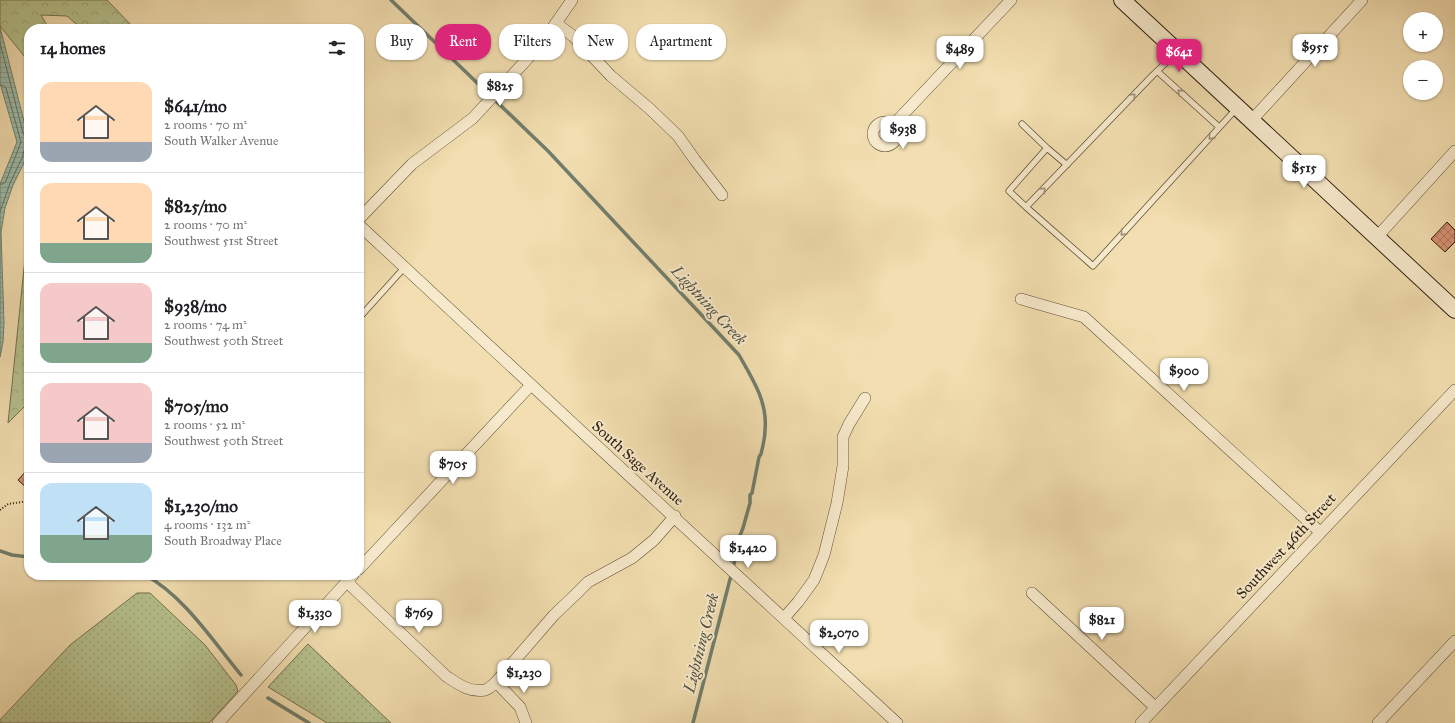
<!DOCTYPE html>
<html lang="en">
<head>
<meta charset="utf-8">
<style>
  body { margin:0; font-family:"IM FELL Great Primer",serif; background:#f2f2f2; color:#202124; height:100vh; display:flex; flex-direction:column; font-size:15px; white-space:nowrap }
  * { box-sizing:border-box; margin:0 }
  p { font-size:13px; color:#757577 }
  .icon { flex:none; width:22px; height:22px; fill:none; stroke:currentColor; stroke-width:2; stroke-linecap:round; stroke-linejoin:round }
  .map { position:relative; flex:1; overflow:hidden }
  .panel { position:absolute; left:24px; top:24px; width:340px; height:556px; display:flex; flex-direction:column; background:#fff; border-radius:16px; box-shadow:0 1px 3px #0004 }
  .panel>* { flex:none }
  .guide { position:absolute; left:376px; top:24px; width:380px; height:36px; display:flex; gap:8px }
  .tools { position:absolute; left:1403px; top:12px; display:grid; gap:8px }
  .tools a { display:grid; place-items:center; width:40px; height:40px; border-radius:50%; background:#fff; box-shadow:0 1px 3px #0004; font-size:20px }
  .price { position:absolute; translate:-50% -34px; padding:0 9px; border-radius:8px; background:#fff; color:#222; font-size:13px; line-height:26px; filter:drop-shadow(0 1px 2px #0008) }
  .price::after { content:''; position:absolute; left:50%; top:24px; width:12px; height:9px; margin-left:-6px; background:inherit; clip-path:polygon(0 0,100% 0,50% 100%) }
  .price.selected { background:#db2777; color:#fff }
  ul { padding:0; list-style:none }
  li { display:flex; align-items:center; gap:12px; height:100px; padding:0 16px }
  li+li { border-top:1px solid #e0e0e0 }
  li span { display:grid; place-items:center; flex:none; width:112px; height:80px; border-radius:12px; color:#555 }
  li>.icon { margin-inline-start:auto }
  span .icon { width:48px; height:48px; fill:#fffc; stroke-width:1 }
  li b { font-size:17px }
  h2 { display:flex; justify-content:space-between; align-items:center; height:48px; padding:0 16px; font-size:17px }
  .pill { padding:0 14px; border-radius:16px; background:#fff; box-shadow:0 1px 3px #0004; font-size:14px; line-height:36px }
  .pill.selected { background:#db2777; color:#fff }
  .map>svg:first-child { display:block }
  .grass { fill:url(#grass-dots); stroke:#74724f }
  .forest { fill:url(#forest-crowns); stroke:#74724f }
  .water { fill:url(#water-rules); stroke:#717e6d }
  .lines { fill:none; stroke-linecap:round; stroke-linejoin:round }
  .shore { stroke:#666e5e; stroke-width:1 }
  .stream { stroke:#717e6d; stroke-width:3.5 }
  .building { fill:url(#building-cross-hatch); stroke:#312110 }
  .lane-casing { stroke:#615038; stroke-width:7 }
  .street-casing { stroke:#615038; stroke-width:12 }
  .secondary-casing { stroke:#312110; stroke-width:18 }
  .path { stroke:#312110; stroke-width:2; stroke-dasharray:1 2; stroke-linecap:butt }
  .lane { stroke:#f7eacc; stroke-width:5.5 }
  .street { stroke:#f7eacc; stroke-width:11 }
  .secondary { stroke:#f7eacc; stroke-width:16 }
  .oneway { stroke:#9e9077 }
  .labels { text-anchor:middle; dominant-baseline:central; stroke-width:4; stroke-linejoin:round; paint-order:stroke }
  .street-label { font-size:15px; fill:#312110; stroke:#f7eacc }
  .water-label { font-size:16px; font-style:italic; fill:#51503e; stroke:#f7eacc }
</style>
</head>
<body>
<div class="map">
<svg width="1455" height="723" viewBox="0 0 1455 723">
  <defs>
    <pattern id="grass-dots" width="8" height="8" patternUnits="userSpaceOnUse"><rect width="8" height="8" fill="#b6c28e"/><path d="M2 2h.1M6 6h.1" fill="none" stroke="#9da679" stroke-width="1.8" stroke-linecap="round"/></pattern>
    <pattern id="forest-crowns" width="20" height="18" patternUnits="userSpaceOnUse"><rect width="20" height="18" fill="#b6c28e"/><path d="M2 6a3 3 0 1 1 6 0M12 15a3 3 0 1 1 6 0" fill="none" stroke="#9da679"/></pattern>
    <pattern id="water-rules" width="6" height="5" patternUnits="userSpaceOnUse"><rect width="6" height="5" fill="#9bbcab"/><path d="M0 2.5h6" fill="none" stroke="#86a192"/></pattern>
    <pattern id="building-cross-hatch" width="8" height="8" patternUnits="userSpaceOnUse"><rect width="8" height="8" fill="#d99274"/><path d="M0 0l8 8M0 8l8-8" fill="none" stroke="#b1775e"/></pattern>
  </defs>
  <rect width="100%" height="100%" fill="#f2deb0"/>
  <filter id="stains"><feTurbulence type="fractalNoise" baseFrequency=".005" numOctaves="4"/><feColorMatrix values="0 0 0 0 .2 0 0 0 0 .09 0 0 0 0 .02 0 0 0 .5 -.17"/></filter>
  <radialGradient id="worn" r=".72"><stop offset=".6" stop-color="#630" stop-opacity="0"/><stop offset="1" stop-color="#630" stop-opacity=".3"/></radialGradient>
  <path class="grass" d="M137,593h13l55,52 31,40 2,6 -29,32h-209v-3l70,-75z
    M308,644l83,79h-64l-59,-36z"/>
  <path class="forest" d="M0,0h107l28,29h-53l-15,-13 -26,-1 8,14h-20v33l-29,-36z
    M29,207v156l-1,14h1v25l-21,21 20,-193z"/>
  <path class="water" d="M0,27l28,110 -1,20 -14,28 -8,23 -4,24 3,91 -1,19 -3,15v-173l17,-42 -17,-59z"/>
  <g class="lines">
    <path class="shore" d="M0,43l23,90 2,3 4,1
      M0,85l4,1 2,2 15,54 -15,39 -3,3h-3
      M0,212l10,-29 13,-27c0,-4 1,-8 6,-8"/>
    <path class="stream" d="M391,0l157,151 191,204c13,23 29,47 26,75 0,8 -2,16 -4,24l-2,3 -7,36 -2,2v8l-7,25 -4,10 -3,18 -43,167
      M0,551l12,4 17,2
      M145,575c38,20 68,66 96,100
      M268,698l41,25"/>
  </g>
  <path class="building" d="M1447,222l8,8v12l-10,10 -14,-13z
    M29,468v22l-11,-10z"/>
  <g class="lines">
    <defs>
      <path id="lane" d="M1176,53l-23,22 -127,132 67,59 144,-158
        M1157,71l62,56
        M1022,124l25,24
        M1026,207l-17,-16 38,-43 20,17
        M359,318l45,-50"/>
      <path id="street" d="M557,24l16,12 38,40 39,33 28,27 17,24 27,35
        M1251,121l111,-121
        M873 134a12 12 0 1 1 24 0a12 12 0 1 1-24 0Z
        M894,124l117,-124
        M359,219l53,-55 61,-46 69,-75 30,-43
        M359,225c178,167 359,332 538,498
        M1377,237l78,-86
        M1021,299l63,18 236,215
        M359,569l171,-183
        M347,582l99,94c12,8 24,17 39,14 4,-1 8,-5 11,-8l58,-67 21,-20 13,-13 44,-24 22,-18 21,-24
        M1032,593l123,114
        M784,618l14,-16 16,-22 10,-25 13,-52 6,-37v-29l6,-13 16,-26
        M496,682l24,25 6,16
        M218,723l135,-148
        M1141,723l314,-333
        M1378,723l77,-82"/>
      <path id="secondary" d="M1122,0l333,310"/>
    </defs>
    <use href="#lane" class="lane-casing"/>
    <use href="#street" class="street-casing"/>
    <use href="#secondary" class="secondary-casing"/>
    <path class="path" d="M0,510l8,-6 21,-3"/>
    <use href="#lane" class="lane"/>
    <use href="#street" class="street"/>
    <use href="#secondary" class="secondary"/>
  </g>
  <defs><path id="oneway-chevron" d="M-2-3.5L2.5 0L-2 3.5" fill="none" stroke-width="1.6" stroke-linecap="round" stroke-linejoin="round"/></defs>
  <g class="oneway">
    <use href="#oneway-chevron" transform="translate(1180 92) rotate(-138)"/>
    <use href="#oneway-chevron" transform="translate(1133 96) rotate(-46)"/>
    <use href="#oneway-chevron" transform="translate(1211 137) rotate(132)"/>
    <use href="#oneway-chevron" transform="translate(1043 190) rotate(-46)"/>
    <use href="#oneway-chevron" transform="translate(1123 233) rotate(132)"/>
  </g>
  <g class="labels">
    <g class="street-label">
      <text transform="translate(638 463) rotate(42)">South Sage Avenue</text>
      <text transform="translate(1286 546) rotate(-47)">Southwest 46th Street</text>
    </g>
    <g class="water-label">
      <text transform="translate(709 305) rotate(47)">Lightning Creek</text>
      <text transform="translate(701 643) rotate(-76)">Lightning Creek</text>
    </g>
  </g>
  <rect width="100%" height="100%" filter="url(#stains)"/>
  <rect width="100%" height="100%" fill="url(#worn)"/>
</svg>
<div class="tools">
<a>+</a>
<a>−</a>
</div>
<b class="price" style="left:1315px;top:68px">$955</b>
<b class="price" style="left:960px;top:70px">$489</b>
<b class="price selected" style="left:1179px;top:73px">$641</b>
<b class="price" style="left:500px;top:107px">$825</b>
<b class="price" style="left:903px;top:150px">$938</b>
<b class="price" style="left:1304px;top:189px">$515</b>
<b class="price" style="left:1184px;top:392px">$900</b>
<b class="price" style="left:453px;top:485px">$705</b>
<b class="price" style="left:748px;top:569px">$1,420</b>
<b class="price" style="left:315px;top:634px">$1,330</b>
<b class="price" style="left:419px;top:634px">$769</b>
<b class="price" style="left:1102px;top:641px">$821</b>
<b class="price" style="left:839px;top:654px">$2,070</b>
<b class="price" style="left:524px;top:694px">$1,230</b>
<div class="guide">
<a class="pill">Buy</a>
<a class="pill selected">Rent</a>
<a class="pill">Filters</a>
<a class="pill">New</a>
<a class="pill">Apartment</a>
</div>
<section class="panel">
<h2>14 homes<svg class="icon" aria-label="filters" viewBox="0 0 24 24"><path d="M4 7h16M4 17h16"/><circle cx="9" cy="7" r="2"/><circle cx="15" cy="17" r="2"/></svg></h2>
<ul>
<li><span style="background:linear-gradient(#ffd9b3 75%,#9aa5b1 0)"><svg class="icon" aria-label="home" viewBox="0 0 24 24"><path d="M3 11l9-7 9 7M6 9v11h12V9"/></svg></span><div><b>$641/mo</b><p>2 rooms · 70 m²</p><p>South Walker Avenue</p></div></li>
<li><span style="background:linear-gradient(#ffd9b3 75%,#7fa58c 0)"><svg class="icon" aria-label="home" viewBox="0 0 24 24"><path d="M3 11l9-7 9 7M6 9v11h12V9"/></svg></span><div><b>$825/mo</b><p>2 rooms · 70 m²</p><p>Southwest 51st Street</p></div></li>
<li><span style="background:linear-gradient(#f6c9c9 75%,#7fa58c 0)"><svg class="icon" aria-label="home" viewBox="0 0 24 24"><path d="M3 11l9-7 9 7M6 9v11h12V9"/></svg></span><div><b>$938/mo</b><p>2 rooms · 74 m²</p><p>Southwest 50th Street</p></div></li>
<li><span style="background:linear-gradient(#f6c9c9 75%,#9aa5b1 0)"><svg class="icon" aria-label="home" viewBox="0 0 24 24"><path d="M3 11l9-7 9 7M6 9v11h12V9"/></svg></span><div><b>$705/mo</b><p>2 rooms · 52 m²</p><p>Southwest 50th Street</p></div></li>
<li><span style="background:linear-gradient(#bfe0f5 65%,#7fa58c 0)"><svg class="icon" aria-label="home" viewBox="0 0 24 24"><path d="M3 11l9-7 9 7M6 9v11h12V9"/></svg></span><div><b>$1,230/mo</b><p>4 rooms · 132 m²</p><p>South Broadway Place</p></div></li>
</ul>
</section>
</div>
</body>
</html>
